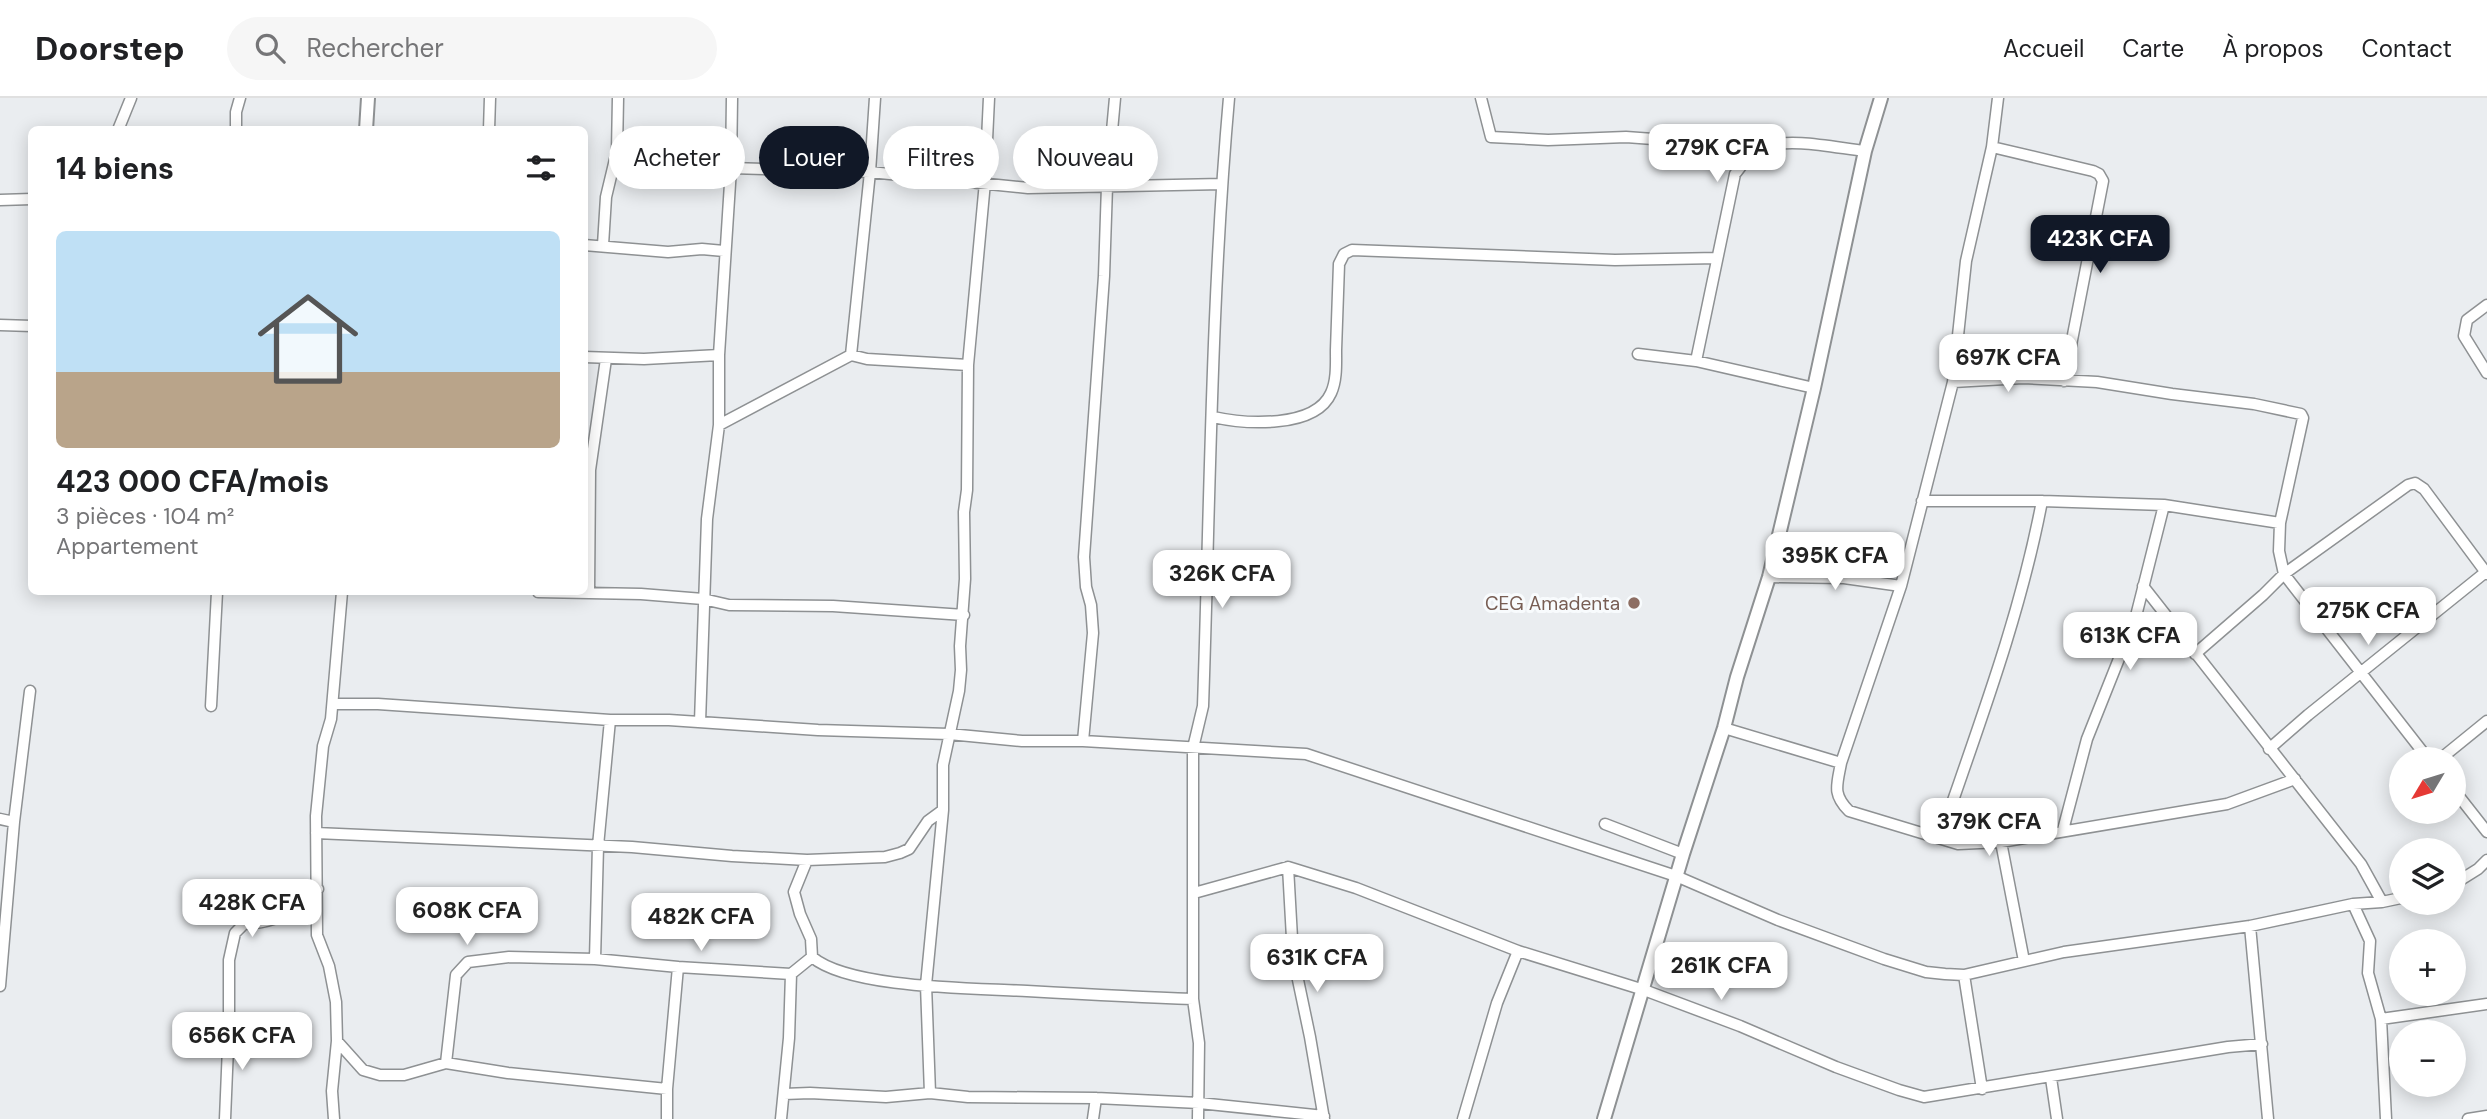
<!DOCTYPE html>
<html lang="fr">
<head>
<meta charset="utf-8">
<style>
  body { margin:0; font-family:"DM Sans",sans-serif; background:#f6f6f6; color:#202124; height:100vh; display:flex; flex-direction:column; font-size:26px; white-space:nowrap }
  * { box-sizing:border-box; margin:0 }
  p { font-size:23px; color:#757577 }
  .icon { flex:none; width:38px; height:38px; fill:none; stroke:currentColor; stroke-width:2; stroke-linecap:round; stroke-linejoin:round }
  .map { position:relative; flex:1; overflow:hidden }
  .panel { position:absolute; left:28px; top:28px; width:560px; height:469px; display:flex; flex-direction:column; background:#fff; border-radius:10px; box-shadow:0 4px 18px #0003 }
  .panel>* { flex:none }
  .hud { position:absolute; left:609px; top:28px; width:665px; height:63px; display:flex; gap:14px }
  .needle { width:46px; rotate:232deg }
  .buttons { position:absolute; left:2389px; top:649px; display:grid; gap:14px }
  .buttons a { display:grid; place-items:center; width:77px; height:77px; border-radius:50%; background:#fff; box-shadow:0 4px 18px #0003; font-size:35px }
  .price { position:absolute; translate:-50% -60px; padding:0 16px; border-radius:14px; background:#fff; color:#222; font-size:23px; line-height:46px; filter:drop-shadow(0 2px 4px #0008) }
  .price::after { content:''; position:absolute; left:50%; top:42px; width:21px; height:16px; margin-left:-10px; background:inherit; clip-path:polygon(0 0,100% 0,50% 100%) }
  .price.on { background:#111827; color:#fff }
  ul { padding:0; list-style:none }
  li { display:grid; align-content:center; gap:14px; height:371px; padding:0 28px }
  li span { display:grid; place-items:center; height:217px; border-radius:10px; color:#555 }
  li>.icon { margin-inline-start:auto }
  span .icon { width:126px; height:126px; fill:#fffc; stroke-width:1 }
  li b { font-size:30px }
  h2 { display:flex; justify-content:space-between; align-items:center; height:84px; padding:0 28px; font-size:30px }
  .tag { padding:0 24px; border-radius:32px; background:#fff; box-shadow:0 4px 18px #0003; font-size:24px; line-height:63px }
  .tag.on { background:#111827; color:#fff }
  header { display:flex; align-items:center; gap:42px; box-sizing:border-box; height:98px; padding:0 35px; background:#fff; border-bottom:2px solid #e0e0e0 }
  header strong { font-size:33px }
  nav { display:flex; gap:38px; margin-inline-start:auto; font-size:24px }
  .search { width:490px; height:63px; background:#f6f6f6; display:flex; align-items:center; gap:18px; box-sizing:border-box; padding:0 24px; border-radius:38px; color:#757577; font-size:26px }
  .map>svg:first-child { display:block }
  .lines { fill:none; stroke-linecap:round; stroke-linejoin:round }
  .minor-casing { stroke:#8e9193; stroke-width:13 }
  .tertiary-casing { stroke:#8e9193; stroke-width:16 }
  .minor { stroke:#fff; stroke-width:10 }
  .tertiary { stroke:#fff; stroke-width:12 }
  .education-dot { fill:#8d6e63; stroke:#f8fbfd; stroke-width:2.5 }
  .labels { text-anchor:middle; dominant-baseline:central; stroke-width:6; stroke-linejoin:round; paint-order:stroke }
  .education-label { font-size:19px; fill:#785e54; stroke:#f8fbfd; text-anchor:end }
</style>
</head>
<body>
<header>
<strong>Doorstep</strong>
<div class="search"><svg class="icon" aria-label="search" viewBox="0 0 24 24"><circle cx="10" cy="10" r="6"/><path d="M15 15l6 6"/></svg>Rechercher</div>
<nav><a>Accueil</a><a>Carte</a><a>À propos</a><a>Contact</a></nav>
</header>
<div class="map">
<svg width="2487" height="1021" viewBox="0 0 2487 1021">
  <rect width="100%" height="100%" fill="#eaedf0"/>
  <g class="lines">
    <defs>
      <path id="minor" d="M1481,0l10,39 57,3 78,-3 135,10
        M118,32l13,-32
        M236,32v-18l4,-14
        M489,32l1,-32
        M1992,49l101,24 6,3 4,7 -39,200
        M731,70l139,4 158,16 194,-4
        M0,102l32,-1
        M584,147l84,7 34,-3 22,2
        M603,147l3,-48 11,-46 1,-53
        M2487,207l-20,15 -3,16 23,37
        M0,227l32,1
        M1638,256l58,7 118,27
        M851,257l19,-183 5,-74
        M584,259l60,2 75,-4
        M1696,263l39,-187c8,-10 16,-23 29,-27 26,-10 73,1 101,4
        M1953,284l70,-4 74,4 75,12 82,10 47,10 2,4 -23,105 -1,28 5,23 145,186
        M1213,319c32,7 102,12 118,-24 6,-13 5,-30 5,-43 1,-29 2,-58 3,-86l5,-10 8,-4 263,10 102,-2
        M719,327l132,-70 16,4 101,6
        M1922,403h120l122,4 116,18
        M1769,479l75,1 57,8
        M2143,488l218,278 21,38
        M538,494l103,2 62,5 26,6 104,1 131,9
        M589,495l1,-123 16,-111
        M2195,556l68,-59 21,-21 124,-89 7,-2 9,6 63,85
        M333,606h45l232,16h59l149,10 131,4 73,7h61l223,13 370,122 102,44 106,39 42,13 19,2 19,1 100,-23 186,-26 103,-22 29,-2 19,-4
        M211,608l6,-114
        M610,622l-12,126 -3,113 83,8
        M700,624l7,-203 12,-94v-70l12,-187 1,-70
        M1724,630l117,35c-4,22 -9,31 8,48l109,33 43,-2 226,-38 68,-25
        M1083,643l10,-108 -2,-28 -5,-18 -2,-30 20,-281 3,-90 8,-88
        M2269,651l39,-34 179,-144
        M2439,662l48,-39
        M1841,665l60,-177 52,-204 13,-121 26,-114 6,-49
        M2454,692l33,42
        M0,721l14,3
        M1605,726l78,30
        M2063,732l24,-91 49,-123 28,-111
        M316,735l316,14 100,9 75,4 78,-3 15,-4 9,-4 19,-28 15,-11v-45l16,-74 2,-21 -1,-24 5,-67 -1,-67 3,-22 1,-125 17,-183 4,-84
        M1940,740c38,-111 80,-221 102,-337
        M2001,744l23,119
        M1288,769l5,89 17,81 14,82
        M2454,786l24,-15 9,-9
        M1194,795l94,-26 68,21 162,63 126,39 96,36 96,41 63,23 25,7 304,-50 34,-3
        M2353,806l17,37 -2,32 13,46 5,100
        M2250,828l18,193
        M812,859c38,32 164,31 215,34 55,3 111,6 166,8
        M1964,877l18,114
        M0,888l14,-164 16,-131
        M2381,921l106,-15
        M337,943l26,29 17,5h24l42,-12 62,10 159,16
        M446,965l10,-88 12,-13 41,-5 86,2
        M2051,980l6,41
        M930,995l-4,-108 17,-175
        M784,996l26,-1 76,4 44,-4 38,4 128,1 103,5 125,13
        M225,1021l4,-96v-63l6,-27 9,-9c38,-2 45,-13 74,-35
        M334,1021l-2,-28 5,-50 -1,-39 -7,-36 -12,-31 -1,-119 7,-70 8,-27 11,-127
        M667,1021v-30l11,-122 113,7 21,-17 -1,-18 -11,-25 -6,-22 13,-32
        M781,1021l8,-81 2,-64
        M1093,1021l3,-21
        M1198,1021l1,-76 -6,-44v-251l10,-42c7,-203 8,-406 26,-608
        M1463,1021l34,-116 21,-52
        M2468,1021l19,-3"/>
      <path id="tertiary" d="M366,32l2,-32
        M1604,1021l79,-265 41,-126 13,-51 32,-100 45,-189 51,-237 16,-53"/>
    </defs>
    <use href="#minor" class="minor-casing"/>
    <use href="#tertiary" class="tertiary-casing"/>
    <use href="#minor" class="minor"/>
    <use href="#tertiary" class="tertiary"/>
  </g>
  <circle class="education-dot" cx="1634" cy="505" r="7"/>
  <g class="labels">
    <g class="education-label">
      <text x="1620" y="505">CEG Amadenta</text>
    </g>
  </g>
</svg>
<div class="buttons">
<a><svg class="needle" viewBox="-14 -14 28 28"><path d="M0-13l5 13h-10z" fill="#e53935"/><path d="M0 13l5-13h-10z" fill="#757577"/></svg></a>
<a><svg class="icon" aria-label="layers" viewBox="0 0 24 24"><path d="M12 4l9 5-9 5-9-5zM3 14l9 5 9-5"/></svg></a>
<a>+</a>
<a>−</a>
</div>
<b class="price" style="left:1717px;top:86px">279K CFA</b>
<b class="price on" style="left:2100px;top:177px">423K CFA</b>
<b class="price" style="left:2008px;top:296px">697K CFA</b>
<b class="price" style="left:1835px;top:494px">395K CFA</b>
<b class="price" style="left:1222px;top:512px">326K CFA</b>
<b class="price" style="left:2368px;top:549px">275K CFA</b>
<b class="price" style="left:2130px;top:574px">613K CFA</b>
<b class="price" style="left:1989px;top:760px">379K CFA</b>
<b class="price" style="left:252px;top:841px">428K CFA</b>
<b class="price" style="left:467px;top:849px">608K CFA</b>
<b class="price" style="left:701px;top:855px">482K CFA</b>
<b class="price" style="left:1317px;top:896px">631K CFA</b>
<b class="price" style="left:1721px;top:904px">261K CFA</b>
<b class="price" style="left:242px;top:974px">656K CFA</b>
<div class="hud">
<a class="tag">Acheter</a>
<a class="tag on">Louer</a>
<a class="tag">Filtres</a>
<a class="tag">Nouveau</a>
</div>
<section class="panel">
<h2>14 biens<svg class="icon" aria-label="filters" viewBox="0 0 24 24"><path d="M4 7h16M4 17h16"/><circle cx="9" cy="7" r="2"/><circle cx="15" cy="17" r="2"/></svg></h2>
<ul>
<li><span style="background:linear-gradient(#bfe0f5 65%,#b9a48a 0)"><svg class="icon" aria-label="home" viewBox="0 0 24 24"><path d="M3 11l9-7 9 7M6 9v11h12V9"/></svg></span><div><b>423 000 CFA/mois</b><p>3 pièces · 104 m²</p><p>Appartement</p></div></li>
</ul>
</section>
</div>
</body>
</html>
